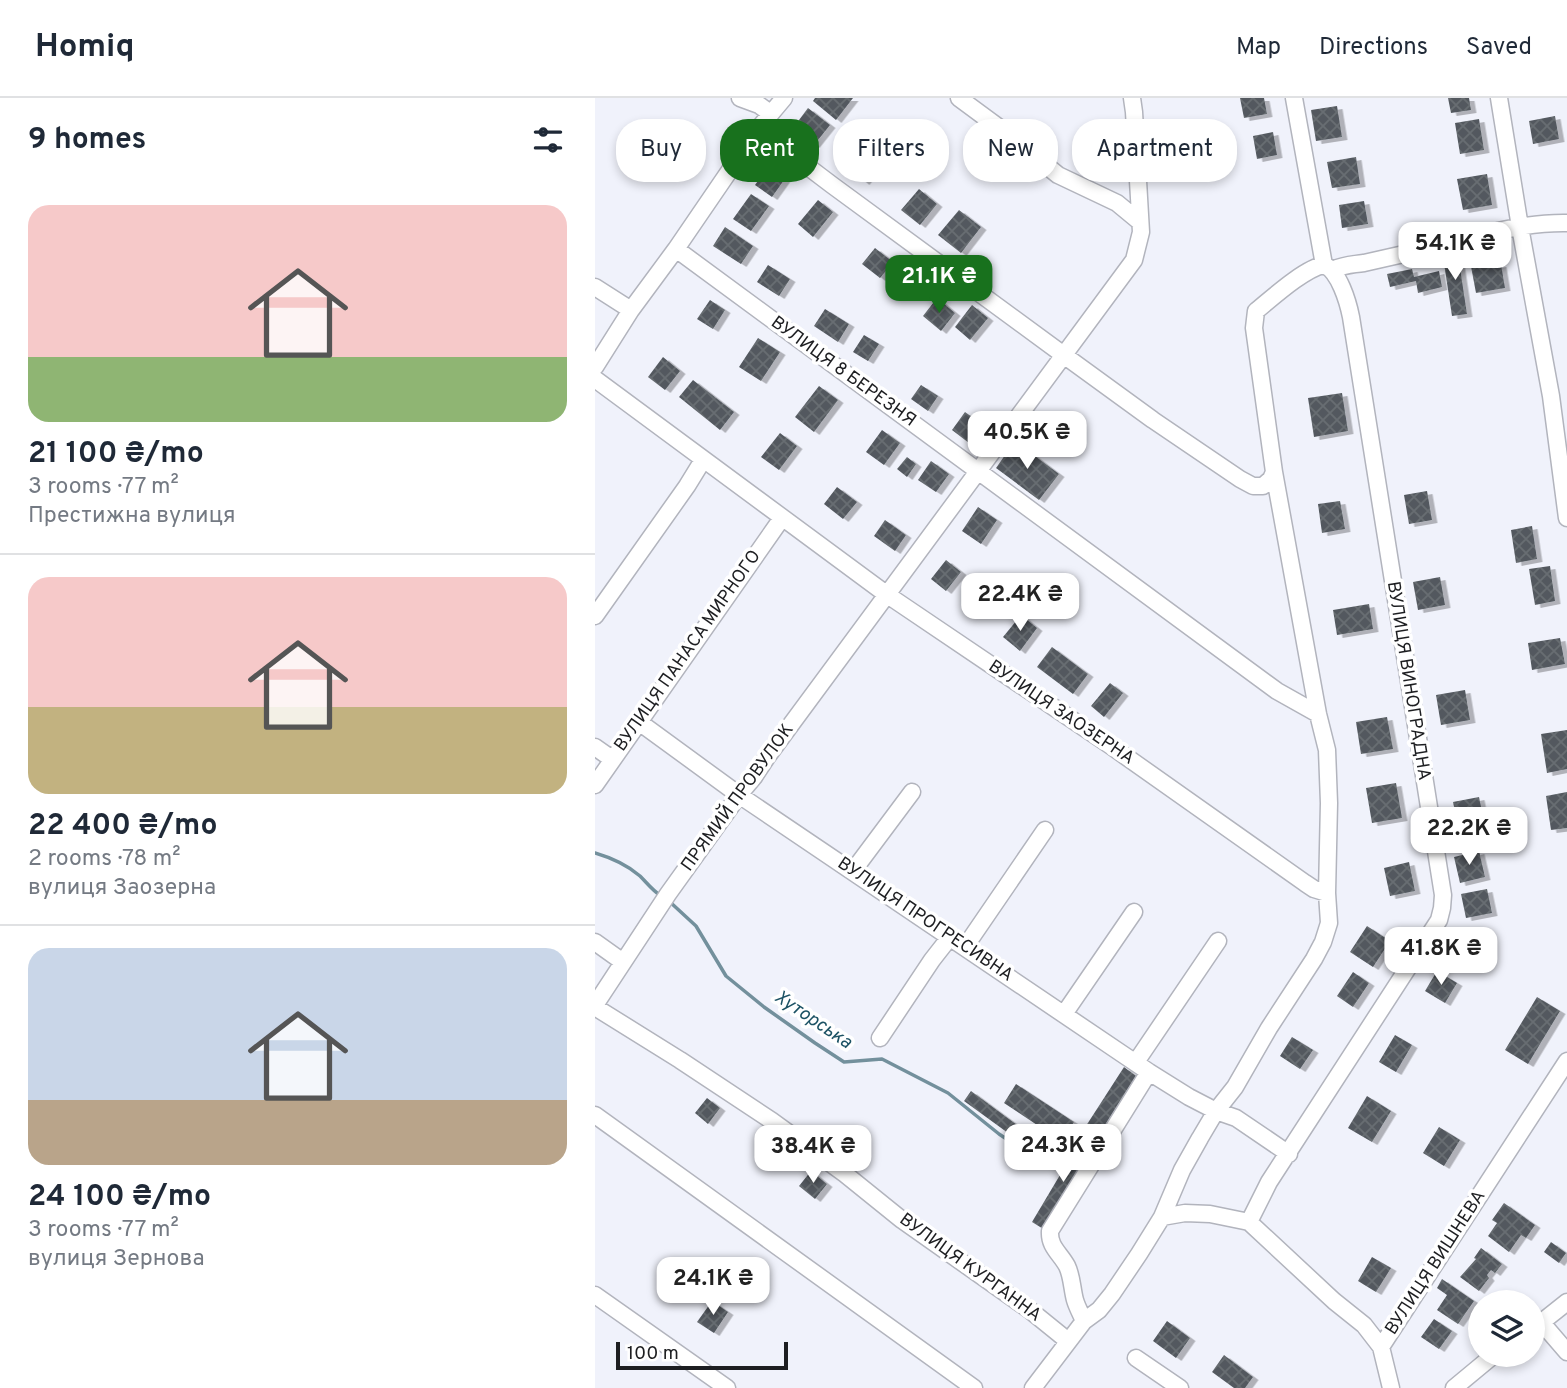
<!DOCTYPE html>
<html lang="en">
<head>
<meta charset="utf-8">
<style>
  body { margin:0; font-family:Overpass,sans-serif; background:#f6f6f7; color:#1f2937; height:100vh; display:flex; flex-direction:column; font-size:26px; white-space:nowrap }
  * { box-sizing:border-box; margin:0 }
  p { font-size:23px; color:#747a83 }
  .icon { flex:none; width:38px; height:38px; fill:none; stroke:currentColor; stroke-width:2; stroke-linecap:round; stroke-linejoin:round }
  .map { position:relative; flex:1; overflow:hidden }
  .drawer { display:flex; flex-direction:column; background:#fff; width:595px }
  .drawer>* { flex:none }
  .hud { position:absolute; left:21px; top:21px; width:665px; height:63px; display:flex; gap:14px }
  .controls { position:absolute; left:873px; top:1192px; display:grid; gap:14px }
  .controls a { display:grid; place-items:center; width:77px; height:77px; border-radius:50%; background:#fff; box-shadow:0 4px 10px #0003; font-size:35px }
  .scale { position:absolute; left:21px; bottom:18px; width:172px; box-sizing:border-box; padding-left:7px; border:4px solid #1d1e21; border-top:0; font-size:19px; line-height:24px; white-space:nowrap; color:#1d1e21; -webkit-text-stroke:5px #fff; paint-order:stroke }
  .price { position:absolute; translate:-50% -60px; padding:0 16px; border-radius:14px; background:#fff; color:#222; font-size:23px; line-height:46px; filter:drop-shadow(0 2px 4px #0008) }
  .price::after { content:''; position:absolute; left:50%; top:42px; width:21px; height:16px; margin-left:-10px; background:inherit; clip-path:polygon(0 0,100% 0,50% 100%) }
  .price.active { background:#18711d; color:#fff }
  ul { padding:0; list-style:none }
  li { display:grid; align-content:center; gap:14px; height:371px; padding:0 28px }
  li+li { border-top:2px solid #e0e1e3 }
  li span { display:grid; place-items:center; height:217px; border-radius:21px; color:#555 }
  li>.icon { margin-inline-start:auto }
  span .icon { width:126px; height:126px; fill:#fffc; stroke-width:1 }
  li b { font-size:30px }
  h2 { display:flex; justify-content:space-between; align-items:center; height:84px; padding:0 28px; font-size:30px }
  .tag { padding:0 24px; border-radius:28px; background:#fff; box-shadow:0 4px 10px #0003; font-size:24px; line-height:63px }
  .tag.active { background:#18711d; color:#fff }
  header { display:flex; align-items:center; gap:42px; box-sizing:border-box; height:98px; padding:0 35px; background:#fff; border-bottom:2px solid #e0e1e3 }
  header strong { font-size:33px }
  nav { display:flex; gap:38px; margin-inline-start:auto; font-size:24px }
  main { display:flex; flex:1; min-height:0 }
  .map>svg:first-child { display:block }
  .lines { fill:none; stroke-linecap:round; stroke-linejoin:round }
  .stream { stroke:#73909c; stroke-width:3.5 }
  .building { fill:url(#building-cross-hatch); filter:url(#shadow) }
  .minor-casing { stroke:#b2b4bd; stroke-width:19 }
  .minor { stroke:#fff; stroke-width:16 }
  .labels { text-anchor:middle; dominant-baseline:central; stroke-width:7; stroke-linejoin:round; paint-order:stroke }
  .street-label { font-size:18px; fill:#1d1e21; stroke:#fff }
  .water-label { font-size:19px; font-style:italic; fill:#1c5264; stroke:#fff }
</style>
</head>
<body>
<header>
<strong>Homiq</strong>
<nav><a>Map</a><a>Directions</a><a>Saved</a></nav>
</header>
<main>
<section class="drawer">
<h2>9 homes<svg class="icon" aria-label="filters" viewBox="0 0 24 24"><path d="M4 7h16M4 17h16"/><circle cx="9" cy="7" r="2"/><circle cx="15" cy="17" r="2"/></svg></h2>
<ul>
<li><span style="background:linear-gradient(#f6c9c9 70%,#8fb573 0)"><svg class="icon" aria-label="home" viewBox="0 0 24 24"><path d="M3 11l9-7 9 7M6 9v11h12V9"/></svg></span><div><b>21 100 ₴/mo</b><p>3 rooms · 77 m²</p><p>Престижна вулиця</p></div></li>
<li><span style="background:linear-gradient(#f6c9c9 60%,#c2b280 0)"><svg class="icon" aria-label="home" viewBox="0 0 24 24"><path d="M3 11l9-7 9 7M6 9v11h12V9"/></svg></span><div><b>22 400 ₴/mo</b><p>2 rooms · 78 m²</p><p>вулиця Заозерна</p></div></li>
<li><span style="background:linear-gradient(#c9d6e8 70%,#b9a48a 0)"><svg class="icon" aria-label="home" viewBox="0 0 24 24"><path d="M3 11l9-7 9 7M6 9v11h12V9"/></svg></span><div><b>24 100 ₴/mo</b><p>3 rooms · 77 m²</p><p>вулиця Зернова</p></div></li>
</ul>
</section>
<div class="map">
<svg width="972" height="1290" viewBox="0 0 972 1290">
  <defs>
    <pattern id="building-cross-hatch" width="8" height="8" patternUnits="userSpaceOnUse" patternTransform="scale(1.75)"><rect width="8" height="8" fill="#53595f"/><path d="M0 0l8 8M0 8l8-8" fill="none" stroke="#686d72"/></pattern>
    <filter id="shadow"><feDropShadow dx="5.5" dy="3" stdDeviation="0" flood-color="#0004"/></filter>
  </defs>
  <rect width="100%" height="100%" fill="#f0f2fb"/>
  <g class="lines">
    <path class="stream" d="M0,755c17,5 31,11 45,23 7,7 12,14 21,20
      M75,804l26,24 30,50 38,31 51,36 29,19 38,-3 66,34 51,41 47,31"/>
  </g>
  <path class="building" d="M220,0h38l-17,22 -23,-19z
    M645,0h24l3,16 -23,4z
    M853,0h21l2,12 -20,3z
    M742,8l5,31 -26,4 -5,-31z
    M213,10l22,17 -16,20 -21,-17z
    M960,18l4,23 -26,5 -4,-23z
    M884,21l5,31 -24,4 -5,-31z
    M678,34l4,23 -20,4 -4,-23z
    M260,51l22,17 -13,16 -21,-17z
    M761,59l4,27 -28,4 -5,-26z
    M177,63l17,12 -17,24 -17,-12z
    M892,76l5,31 -29,5 -6,-31z
    M324,91l18,15 -17,21 -19,-15z
    M156,96l18,12 -18,25 -18,-12z
    M223,102l15,12 -20,25 -15,-13z
    M769,103l4,23 -26,4 -3,-23z
    M364,112l22,17 -20,26 -23,-18z
    M130,129l28,19 -12,18 -28,-18z
    M280,150l18,14 -13,16 -18,-14z
    M862,150l10,66 -15,2 -10,-66z
    M886,161l1,8 19,-3 4,24 -29,5 -6,-32z
    M173,167l22,14 -11,17 -22,-14z
    M817,171l2,8 25,-6 3,16 -24,6 -2,-12 -26,6 -3,-13z
    M342,200l18,15 -14,18 -18,-15z
    M115,202l15,10 -12,19 -16,-10z
    M377,207l16,13 -18,22 -15,-13z
    M230,211l24,15 -11,18 -24,-16z
    M269,237l15,9 -11,17 -15,-9z
    M163,240l22,14 -19,29 -22,-14z
    M68,259l17,14 -15,19 -17,-13z
    M98,282l41,32 -14,18 -41,-33z
    M326,287l17,11 -10,15 -17,-12z
    M224,288l19,14 -24,32 -19,-15z
    M747,295l6,38 -34,6 -6,-39z
    M370,314l18,13 -14,18 -17,-13z
    M287,332l18,13 -16,22 -18,-13z
    M185,335l17,13 -18,24 -18,-13z
    M420,343l44,33 -20,26 -43,-32z
    M312,359l9,7 -9,13 -10,-8z
    M336,363l18,13 -13,18 -18,-12z
    M242,389l20,15 -14,17 -19,-15z
    M832,393l5,29 -23,4 -5,-29z
    M745,403l5,28 -23,4 -4,-29z
    M383,409l19,13 -16,24 -19,-13z
    M290,422l21,15 -11,16 -21,-15z
    M937,428l5,33 -21,4 -5,-33z
    M351,462l15,12 -15,19 -15,-12z
    M955,468l5,35 -20,4 -6,-36z
    M845,479l5,28 -27,5 -5,-28z
    M774,506l4,25 -36,6 -4,-25z
    M426,517l16,13 -17,23 -17,-14z
    M965,540l5,26 -33,6 -4,-27z
    M457,549l36,27 -15,20 -36,-27z
    M515,585l13,10 -19,24 -13,-11z
    M870,592l5,30 -29,5 -5,-30z
    M792,619l6,32 -32,5 -5,-32z
    M972,632v39l-20,4 -6,-39z
    M801,685l6,35 -30,5 -6,-35z
    M972,694v36l-16,2 -5,-34z
    M884,699l5,24 -26,5 -5,-24z
    M884,753l6,26 -25,6 -6,-26z
    M814,764l6,29 -25,5 -6,-28z
    M892,791l5,24 -26,5 -5,-24z
    M772,828l23,15 -17,26 -23,-15z
    M842,873l20,12 -12,20 -20,-12z
    M758,874l16,11 -16,24 -16,-11z
    M942,899l23,14 -32,53 -23,-14z
    M800,937l17,10 -16,27 -17,-10z
    M697,939l21,13 -13,19 -20,-13z
    M529,969l12,9 -39,62 -13,-9z
    M421,986l58,38 -13,19 -57,-38z
    M376,993l88,65 -7,9 -88,-64z
    M772,998l24,15 -19,31 -24,-14z
    M112,1000l13,10 -12,16 -13,-11z
    M844,1029l21,13 -16,26 -21,-13z
    M487,1040l13,8 -50,84 -13,-8z
    M216,1073l16,13 -12,15 -16,-13z
    M909,1105l31,22 -9,13 -5,-3 -12,17 -21,-16 9,-13 -5,-3z
    M956,1144l15,11 -7,10 -15,-11z
    M886,1150l21,16 -7,9 -4,-3 -4,5 2,3 -10,13 -19,-14 16,-18 -2,-1z
    M777,1159l19,11 -15,24 -18,-11z
    M84,1170l16,11 -12,19 -16,-11z
    M847,1181l32,22 -16,23 -21,-14 10,-15 -10,-7z
    M117,1203l16,11 -14,21 -17,-11z
    M839,1221l18,12 -13,18 -18,-12z
    M572,1223l23,17 -14,20 -23,-17z
    M629,1257l29,22 -8,11h-11l-22,-16z"/>
  <g class="lines">
    <defs>
      <path id="minor" d="M145,0l19,7 11,8
        M364,0l46,34 53,43 59,28 23,19
        M904,0l21,129 31,169 16,122
        M163,31l74,56 233,171 88,64 87,59 13,7h10l8,-7 3,-7 -20,-144 2,-17c16,-13 49,-43 68,-46
        M81,151l601,442 41,23
        M737,172c14,-6 18,-5 32,-7 18,-4 36,-8 53,-12 48,-11 100,-29 150,-28
        M0,189l36,23
        M0,269l36,-57 45,-61 82,-120 26,-31
        M0,281l291,215 225,152 194,137 9,6 13,4
        M0,518l92,-130 16,-26
        M44,624l100,73 410,277 40,25 27,14 20,7 53,36
        M0,649l17,12
        M0,687l187,-267
        M258,773l59,-79
        M0,844l28,20
        M370,849l80,-117
        M0,907l73,-111 71,-99 15,-18 13,-20 367,-497 7,-28 -7,-120 -2,-14
        M0,909l85,53 92,61 73,53 57,46 129,91 37,30
        M469,916l70,-102
        M285,940l52,-78 18,-23
        M541,964l82,-121
        M0,1017l379,273
        M567,1119l23,-4 25,1 39,8
        M654,1124l20,-40 170,-262 3,-12 1,-13 -92,-578c-3,-15 -12,-46 -27,-52l-30,-167
        M654,1124l85,79 30,24 17,22 186,-286
        M0,1197l132,93
        M489,1223l15,-11 13,-16 27,-40 23,-37 20,-47 18,-32 16,-27 19,-24 34,-59 45,-69 9,-17 6,-19 -2,-30 2,-90 -2,-53 -9,-36 -44,-242
        M947,1225l25,29
        M938,1231l34,-27
        M786,1249l10,41
        M541,1260l44,30
        M438,1290l51,-67c-3,-7 -7,-14 -9,-21 -3,-11 -3,-24 -8,-34 -7,-13 -18,-19 -17,-35l99,-159
        M859,1290l41,-34"/>
    </defs>
    <use href="#minor" class="minor-casing"/>
    <use href="#minor" class="minor"/>
  </g>
  <g class="labels">
    <g class="street-label">
      <text transform="translate(248 274) rotate(36)">ВУЛИЦЯ 8 БЕРЕЗНЯ</text>
      <text transform="translate(93 553) rotate(-55)">ВУЛИЦЯ ПАНАСА МИРНОГО</text>
      <text transform="translate(813 583) rotate(81)">ВУЛИЦЯ ВИНОГРАДНА</text>
      <text transform="translate(466 615) rotate(34)">ВУЛИЦЯ ЗАОЗЕРНА</text>
      <text transform="translate(143 700) rotate(-54)">ПРЯМИЙ ПРОВУЛОК</text>
      <text transform="translate(330 822) rotate(34)">ВУЛИЦЯ ПРОГРЕСИВНА</text>
      <text transform="translate(841 1165) rotate(-57)">ВУЛИЦЯ ВИШНЕВА</text>
      <text transform="translate(375 1170) rotate(36)">ВУЛИЦЯ КУРГАННА</text>
    </g>
    <g class="water-label">
      <text transform="translate(218 922) rotate(34)">Хуторська</text>
    </g>
  </g>
</svg>
<div class="controls">
<a><svg class="icon" aria-label="layers" viewBox="0 0 24 24"><path d="M12 4l9 5-9 5-9-5zM3 14l9 5 9-5"/></svg></a>
</div>
<div class="scale">100 m</div>
<b class="price" style="left:860px;top:184px">54.1K ₴</b>
<b class="price active" style="left:344px;top:217px">21.1K ₴</b>
<b class="price" style="left:432px;top:373px">40.5K ₴</b>
<b class="price" style="left:425px;top:535px">22.4K ₴</b>
<b class="price" style="left:874px;top:769px">22.2K ₴</b>
<b class="price" style="left:846px;top:889px">41.8K ₴</b>
<b class="price" style="left:468px;top:1086px">24.3K ₴</b>
<b class="price" style="left:218px;top:1087px">38.4K ₴</b>
<b class="price" style="left:118px;top:1219px">24.1K ₴</b>
<div class="hud">
<a class="tag">Buy</a>
<a class="tag active">Rent</a>
<a class="tag">Filters</a>
<a class="tag">New</a>
<a class="tag">Apartment</a>
</div>
</div>
</main>
</body>
</html>
